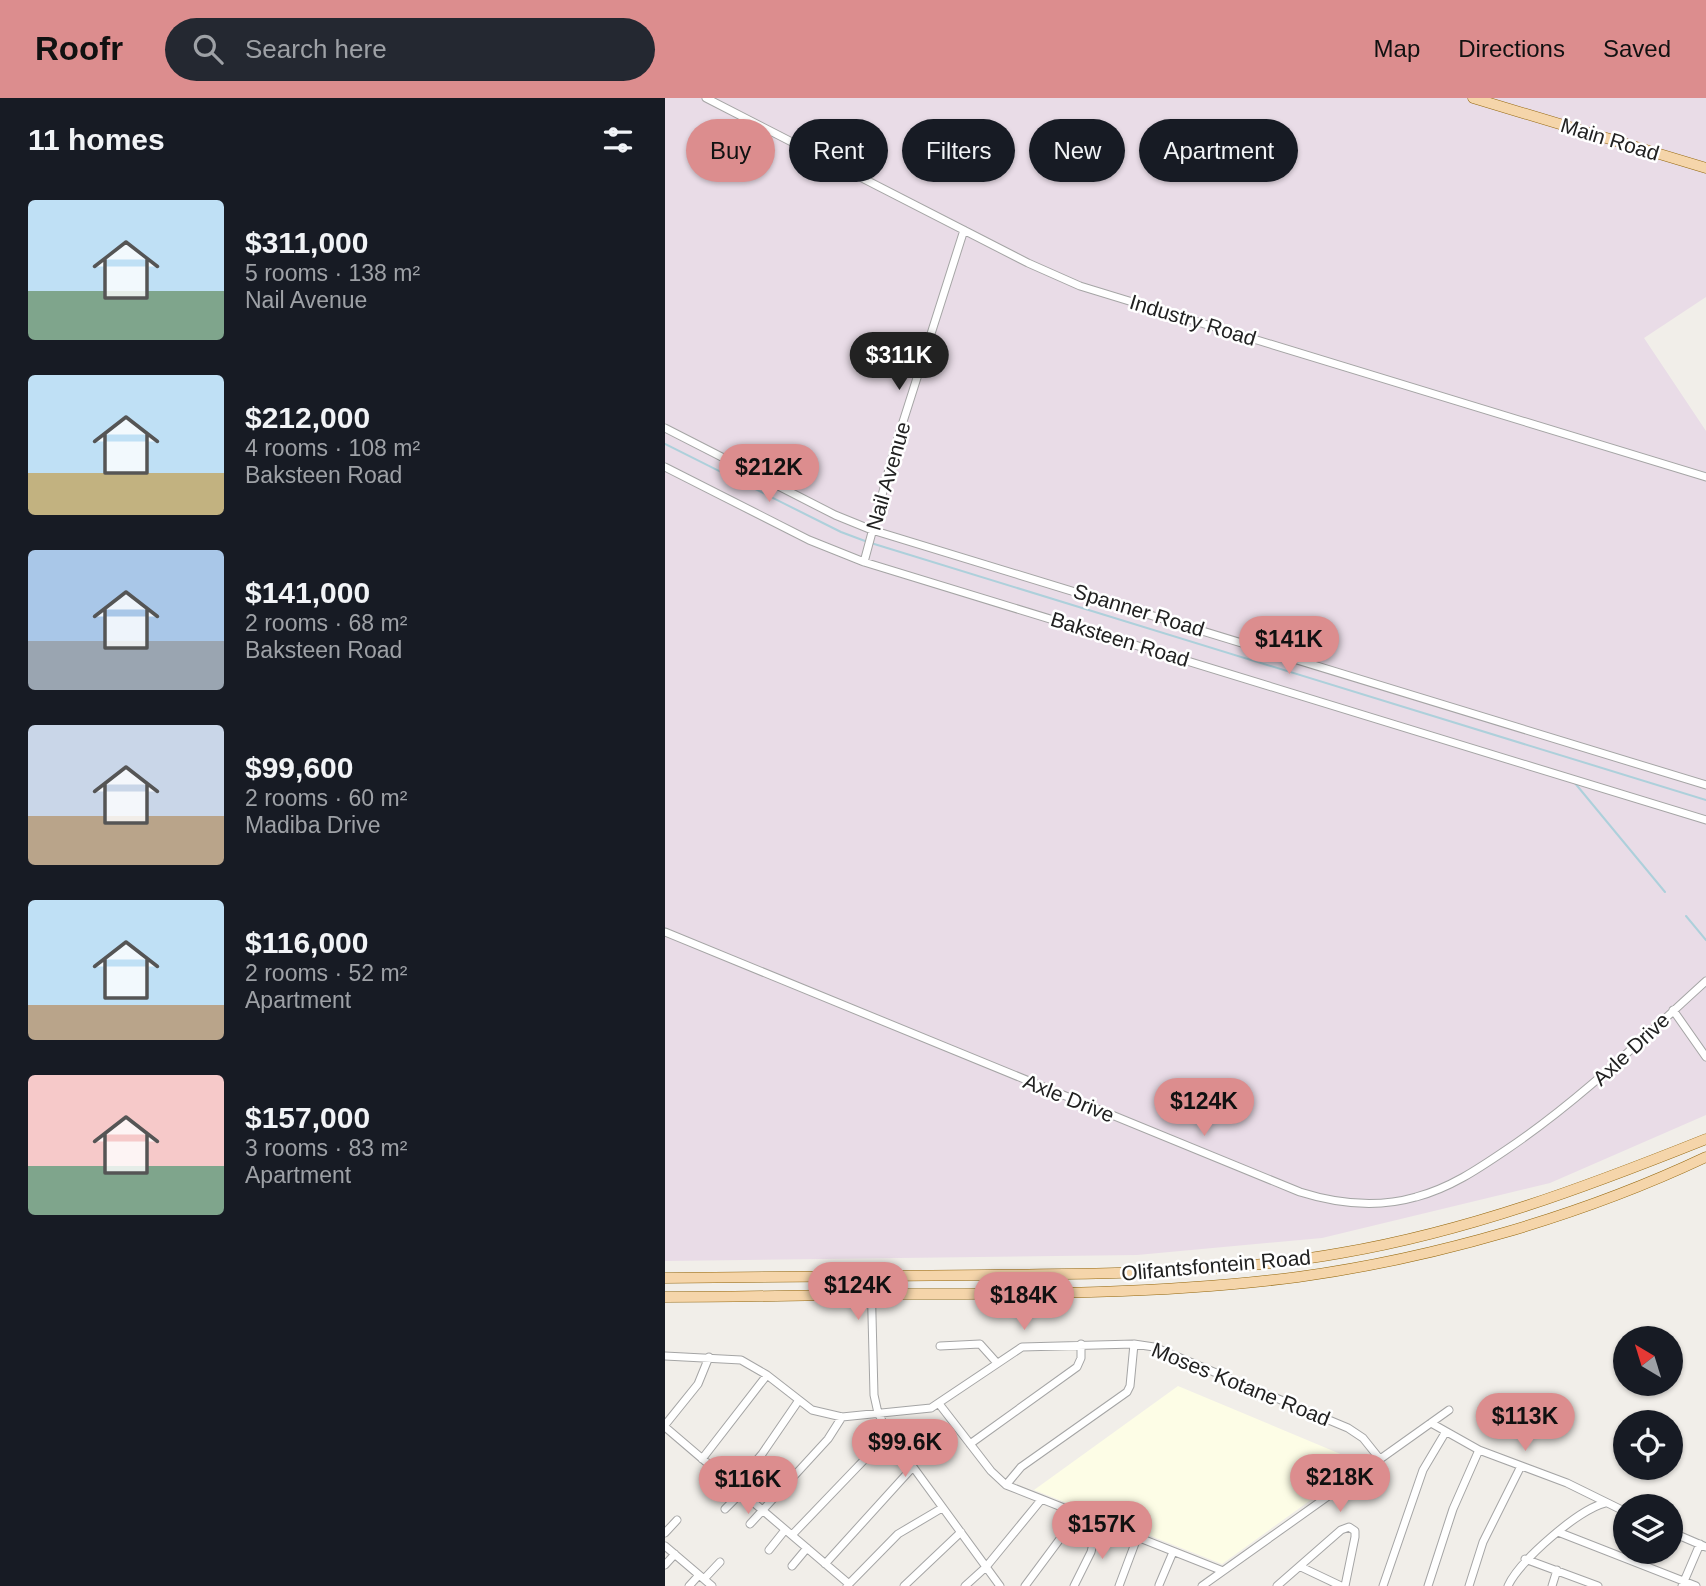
<!DOCTYPE html>
<html lang="en">
<head>
<meta charset="utf-8">
<style>
  body { margin:0; font-family:Arial,sans-serif; background:#242831; color:#f1f3f6; height:100vh; display:flex; flex-direction:column; font-size:26px; white-space:nowrap }
  * { box-sizing:border-box; margin:0 }
  p { font-size:23px; color:#9ea1a6 }
  .icon { flex:none; width:38px; height:38px; fill:none; stroke:currentColor; stroke-width:2; stroke-linecap:round; stroke-linejoin:round }
  .map { position:relative; flex:1; overflow:hidden }
  .side { display:flex; flex-direction:column; background:#171b24; width:665px }
  .side>* { flex:none }
  .top-card { position:absolute; left:21px; top:21px; width:665px; height:63px; display:flex; gap:14px }
  .needle { width:46px; rotate:322deg }
  .tools { position:absolute; left:948px; top:1228px; display:grid; gap:14px }
  .tools a { display:grid; place-items:center; width:70px; height:70px; border-radius:50%; background:#171b24; box-shadow:0 2px 5px #0004; font-size:35px }
  .price { position:absolute; translate:-50% -60px; padding:0 16px; border-radius:24px; background:#dc8d8e; color:#111; font-size:23px; line-height:46px; filter:drop-shadow(0 2px 4px #0008) }
  .price::after { content:''; position:absolute; left:50%; top:42px; width:21px; height:16px; margin-left:-10px; background:inherit; clip-path:polygon(0 0,100% 0,50% 100%) }
  .price.current { background:#222; color:#fff }
  ul { padding:0; list-style:none }
  li { display:flex; align-items:center; gap:21px; height:175px; padding:0 28px }
  li span { display:grid; place-items:center; flex:none; width:196px; height:140px; border-radius:7px; color:#555 }
  li>.icon { margin-inline-start:auto }
  span .icon { width:84px; height:84px; fill:#fffc; stroke-width:1 }
  li b { font-size:30px }
  h2 { display:flex; justify-content:space-between; align-items:center; height:84px; padding:0 28px; font-size:30px }
  .pill { padding:0 24px; border-radius:32px; background:#171b24; box-shadow:0 2px 5px #0004; font-size:24px; line-height:63px }
  .pill.current { background:#dc8d8e; color:#111 }
  header { display:flex; align-items:center; gap:42px; box-sizing:border-box; height:98px; padding:0 35px; background:#dc8d8e; color:#111 }
  header strong { font-size:33px }
  nav { display:flex; gap:38px; margin-inline-start:auto; font-size:24px }
  .search { width:490px; height:63px; background:#242831; display:flex; align-items:center; gap:18px; box-sizing:border-box; padding:0 24px; border-radius:38px; color:#9ea1a6; font-size:26px }
  main { display:flex; flex:1; min-height:0 }
  .map>svg:first-child { display:block }
  .industrial { fill:#e9dce7 }
  .education { fill:#fdfde6 }
  .lines { fill:none; stroke-linecap:round; stroke-linejoin:round }
  .stream { stroke:#add0db; stroke-width:2 }
  .minor-casing { stroke:#a5a5a5; stroke-width:9 }
  .major-casing { stroke:#93660c; stroke-width:11 }
  .minor { stroke:#fff; stroke-width:7 }
  .major { stroke:#f5d5aa; stroke-width:10 }
  .labels { text-anchor:middle; dominant-baseline:central; stroke-width:5; stroke-linejoin:round; paint-order:stroke }
  .street-label { font-size:21px; fill:#212121; stroke:#fff }
</style>
</head>
<body>
<header>
<strong>Roofr</strong>
<div class="search"><svg class="icon" aria-label="search" viewBox="0 0 24 24"><circle cx="10" cy="10" r="6"/><path d="M15 15l6 6"/></svg>Search here</div>
<nav><a>Map</a><a>Directions</a><a>Saved</a></nav>
</header>
<main>
<section class="side">
<h2>11 homes<svg class="icon" aria-label="filters" viewBox="0 0 24 24"><path d="M4 7h16M4 17h16"/><circle cx="9" cy="7" r="2"/><circle cx="15" cy="17" r="2"/></svg></h2>
<ul>
<li><span style="background:linear-gradient(#bfe0f5 65%,#7fa58c 0)"><svg class="icon" aria-label="home" viewBox="0 0 24 24"><path d="M3 11l9-7 9 7M6 9v11h12V9"/></svg></span><div><b>$311,000</b><p>5 rooms · 138 m²</p><p>Nail Avenue</p></div></li>
<li><span style="background:linear-gradient(#bfe0f5 70%,#c2b280 0)"><svg class="icon" aria-label="home" viewBox="0 0 24 24"><path d="M3 11l9-7 9 7M6 9v11h12V9"/></svg></span><div><b>$212,000</b><p>4 rooms · 108 m²</p><p>Baksteen Road</p></div></li>
<li><span style="background:linear-gradient(#a9c7e8 65%,#9aa5b1 0)"><svg class="icon" aria-label="home" viewBox="0 0 24 24"><path d="M3 11l9-7 9 7M6 9v11h12V9"/></svg></span><div><b>$141,000</b><p>2 rooms · 68 m²</p><p>Baksteen Road</p></div></li>
<li><span style="background:linear-gradient(#c9d6e8 65%,#b9a48a 0)"><svg class="icon" aria-label="home" viewBox="0 0 24 24"><path d="M3 11l9-7 9 7M6 9v11h12V9"/></svg></span><div><b>$99,600</b><p>2 rooms · 60 m²</p><p>Madiba Drive</p></div></li>
<li><span style="background:linear-gradient(#bfe0f5 75%,#b9a48a 0)"><svg class="icon" aria-label="home" viewBox="0 0 24 24"><path d="M3 11l9-7 9 7M6 9v11h12V9"/></svg></span><div><b>$116,000</b><p>2 rooms · 52 m²</p><p>Apartment</p></div></li>
<li><span style="background:linear-gradient(#f6c9c9 65%,#7fa58c 0)"><svg class="icon" aria-label="home" viewBox="0 0 24 24"><path d="M3 11l9-7 9 7M6 9v11h12V9"/></svg></span><div><b>$157,000</b><p>3 rooms · 83 m²</p><p>Apartment</p></div></li>
</ul>
</section>
<div class="map">
<svg width="1041" height="1488" viewBox="0 0 1041 1488">
  <rect width="100%" height="100%" fill="#f1eee9"/>
  <path class="industrial" d="M0,0h1041v199l-62,41 62,93v684l-156,68 -228,55 -185,17 -472,6z"/>
  <path class="education" d="M513,1288l184,77 -140,101 -188,-74z"/>
  <g class="lines">
    <path class="stream" d="M0,346l176,88 24,9
      M206,445l835,257
      M909,684l91,110
      M1021,818l20,24"/>
    <defs>
      <path id="minor" d="M41,0l322,165 52,23 626,191
        M0,330l170,87 37,15 834,255
        M0,369l144,73 55,22 842,258
        M199,464l31,-115 69,-217
        M0,834l635,260c38,12 78,16 116,5 34,-9 62,-28 90,-47 73,-49 135,-110 200,-169
        M1008,912l33,47
        M206,1178l3,119 4,18 11,21 111,152
        M275,1248l40,-2 17,19
        M0,1258l76,4 26,15 45,35 30,7 89,-9 91,-61 112,-3 20,3 194,81 15,10 16,20
        M275,1307l51,66 15,14 217,86
        M766,1325l48,27 88,33 59,29
        M0,1327l33,-41 11,-27
        M0,1329l184,157
        M305,1346l107,-77 4,-9v-14
        M37,1361l65,-84
        M341,1387l15,-18 106,-75 3,-6 4,-42
        M70,1388l27,-32 37,-54
        M60,1411l17,-17
        M85,1426l78,-85 14,-22
        M893,1434l138,54
        M1006,1434l35,15
        M0,1435l12,-13
        M127,1437l97,-101
        M0,1448l47,40
        M104,1452l16,-20
        M860,1461l73,27
        M160,1466l88,-97
        M0,1467l10,-11
        M127,1468l15,-18
        M636,1469l40,19
        M39,1481l16,-17
        M494,1487l14,-33
        M24,1488l10,-11
        M182,1488l51,-52 44,-26
        M239,1488l57,-54
        M300,1488l21,-19 55,-67
        M360,1488l52,-70
        M409,1488l17,-34 7,-29
        M454,1488l18,-48
        M537,1488l247,-176
        M612,1488l64,-56 8,-3 6,4v6l-10,49
        M718,1488l40,-116 22,-37
        M763,1488l25,-77 26,-59
        M804,1488l14,-44 38,-76
        M843,1488c11,-25 71,-77 97,-83
        M887,1488l5,-16
        M1017,1488l18,-42"/>
      <path id="major" d="M808,0l233,70
        M0,1180c107,-1 213,-2 320,-3 118,-1 239,-1 356,-22 128,-22 245,-66 365,-114
        M0,1199c78,0 156,-2 234,-3 133,0 267,0 399,-17 137,-19 283,-61 408,-120"/>
    </defs>
    <use href="#minor" class="minor-casing"/>
    <use href="#major" class="major-casing"/>
    <use href="#minor" class="minor"/>
    <use href="#major" class="major"/>
  </g>
  <g class="labels">
    <g class="street-label">
      <text transform="translate(945 41) rotate(17)">Main Road</text>
      <text transform="translate(528 222) rotate(17)">Industry Road</text>
      <text transform="translate(223 378) rotate(-74)">Nail Avenue</text>
      <text transform="translate(474 512) rotate(17)">Spanner Road</text>
      <text transform="translate(455 541) rotate(17)">Baksteen Road</text>
      <text transform="translate(966 951) rotate(-43)">Axle Drive</text>
      <text transform="translate(404 1000) rotate(22)">Axle Drive</text>
      <text transform="translate(551 1167) rotate(-5)">Olifantsfontein Road</text>
      <text transform="translate(576 1286) rotate(22)">Moses Kotane Road</text>
    </g>
  </g>
</svg>
<div class="tools">
<a><svg class="needle" viewBox="-14 -14 28 28"><path d="M0-13l5 13h-10z" fill="#e53935"/><path d="M0 13l5-13h-10z" fill="#9ea1a6"/></svg></a>
<a><svg class="icon" aria-label="locate" viewBox="0 0 24 24"><circle cx="12" cy="12" r="6"/><path d="M12 2v4M12 18v4M2 12h4M18 12h4"/></svg></a>
<a><svg class="icon" aria-label="layers" viewBox="0 0 24 24"><path d="M12 4l9 5-9 5-9-5zM3 14l9 5 9-5"/></svg></a>
</div>
<b class="price current" style="left:234px;top:294px">$311K</b>
<b class="price" style="left:104px;top:406px">$212K</b>
<b class="price" style="left:624px;top:578px">$141K</b>
<b class="price" style="left:539px;top:1040px">$124K</b>
<b class="price" style="left:193px;top:1224px">$124K</b>
<b class="price" style="left:359px;top:1234px">$184K</b>
<b class="price" style="left:860px;top:1355px">$113K</b>
<b class="price" style="left:240px;top:1381px">$99.6K</b>
<b class="price" style="left:675px;top:1416px">$218K</b>
<b class="price" style="left:83px;top:1418px">$116K</b>
<b class="price" style="left:437px;top:1463px">$157K</b>
<div class="top-card">
<a class="pill current">Buy</a>
<a class="pill">Rent</a>
<a class="pill">Filters</a>
<a class="pill">New</a>
<a class="pill">Apartment</a>
</div>
</div>
</main>
</body>
</html>
